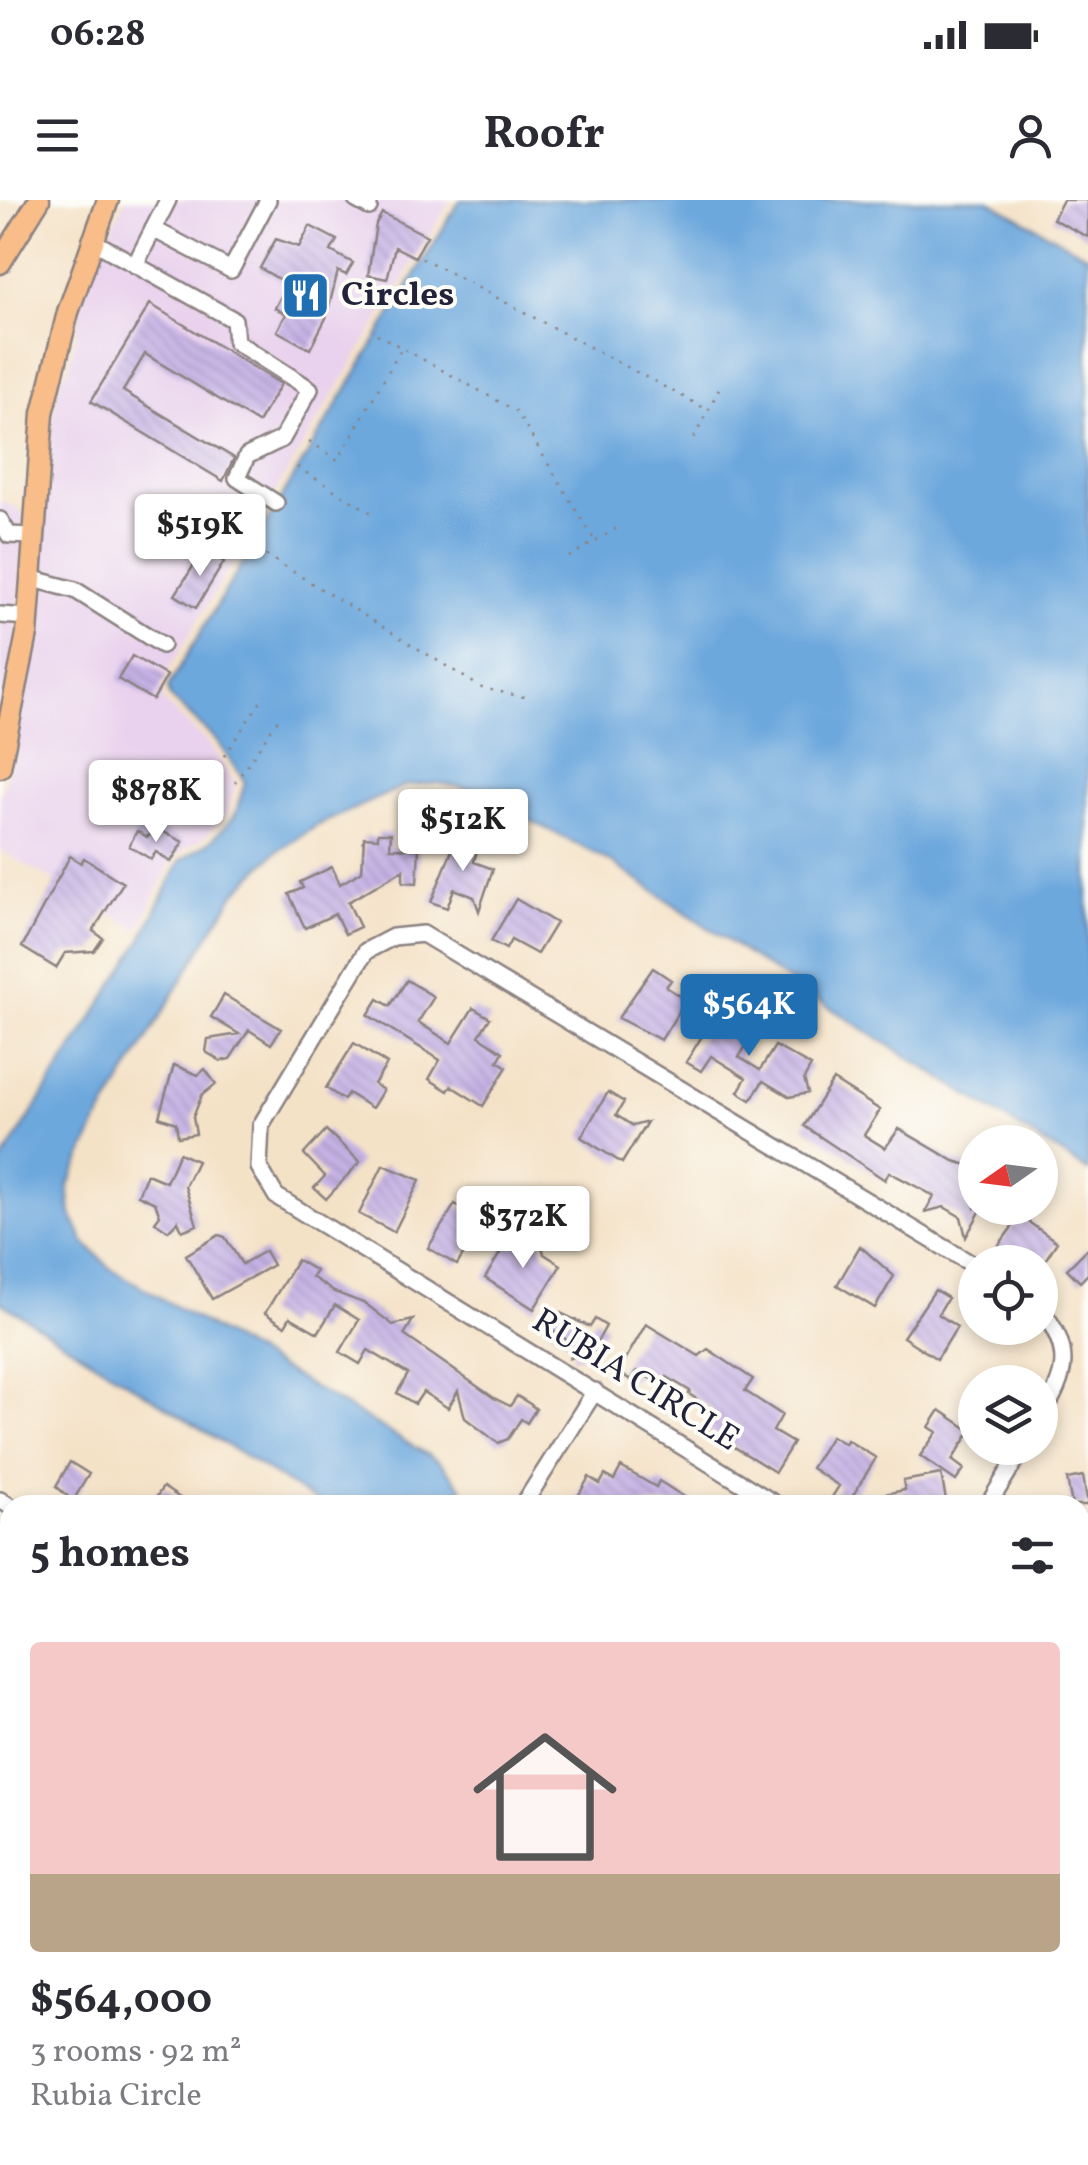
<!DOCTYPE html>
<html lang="en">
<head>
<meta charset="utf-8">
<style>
  body { margin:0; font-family:Vollkorn,serif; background:#f7f7f7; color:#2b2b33; height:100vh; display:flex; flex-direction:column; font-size:38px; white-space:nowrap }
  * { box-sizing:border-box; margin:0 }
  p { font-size:32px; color:#7c7c81 }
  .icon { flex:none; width:55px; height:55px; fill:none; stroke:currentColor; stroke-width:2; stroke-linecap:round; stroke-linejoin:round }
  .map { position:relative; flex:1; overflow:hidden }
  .sheet { position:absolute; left:0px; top:1295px; width:1090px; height:670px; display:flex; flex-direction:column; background:#fff; border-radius:30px 30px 0 0; box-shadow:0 5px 15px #0003 }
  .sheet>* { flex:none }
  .needle { width:65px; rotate:256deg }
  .fabs { position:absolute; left:958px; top:925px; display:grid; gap:20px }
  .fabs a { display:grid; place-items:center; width:100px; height:100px; border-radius:50%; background:#fff; box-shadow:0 5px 15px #0003; font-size:50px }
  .price { position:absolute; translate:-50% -85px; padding:0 22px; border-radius:10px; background:#fff; color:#222; font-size:32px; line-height:65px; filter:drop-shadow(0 2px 5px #0008) }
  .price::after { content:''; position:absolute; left:50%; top:60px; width:30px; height:22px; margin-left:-15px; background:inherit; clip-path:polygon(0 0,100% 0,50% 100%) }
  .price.on { background:#1f6fb2; color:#fff }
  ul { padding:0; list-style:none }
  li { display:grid; align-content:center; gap:20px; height:530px; padding:0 30px }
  li span { display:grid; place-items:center; height:310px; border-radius:10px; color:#555 }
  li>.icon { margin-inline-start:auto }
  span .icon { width:180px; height:180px; fill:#fffc; stroke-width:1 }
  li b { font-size:42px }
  h2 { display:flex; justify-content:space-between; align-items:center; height:120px; padding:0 30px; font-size:42px }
  .status { display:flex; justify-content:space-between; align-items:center; height:70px; padding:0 50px; background:#fff; direction:ltr }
  .status svg { height:28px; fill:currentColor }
  header { display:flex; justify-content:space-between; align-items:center; height:130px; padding:0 30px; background:#fff; font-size:45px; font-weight:700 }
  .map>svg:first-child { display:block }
  .built { fill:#e9d2ed }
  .water { fill:#6da8dd; stroke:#48658c; stroke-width:2.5 }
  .building { fill:url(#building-back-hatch) }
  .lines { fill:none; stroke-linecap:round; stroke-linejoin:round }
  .minor-casing { stroke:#8b8281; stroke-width:20 }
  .major-casing { stroke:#8b8281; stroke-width:25 }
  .path { stroke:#8b8281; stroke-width:2.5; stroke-dasharray:2.5 8; stroke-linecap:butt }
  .minor { stroke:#fff; stroke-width:15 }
  .major { stroke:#f8bd89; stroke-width:20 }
  .labels { text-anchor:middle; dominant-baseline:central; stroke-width:8; stroke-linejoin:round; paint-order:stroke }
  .poi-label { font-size:35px; font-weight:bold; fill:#22223b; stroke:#fdfcf7; text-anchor:start }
  .street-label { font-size:35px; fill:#22223b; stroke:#fdfcf7 }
</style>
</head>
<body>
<div class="status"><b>06:28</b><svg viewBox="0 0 49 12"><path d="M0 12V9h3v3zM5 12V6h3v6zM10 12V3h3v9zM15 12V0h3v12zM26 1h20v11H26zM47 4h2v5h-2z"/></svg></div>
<header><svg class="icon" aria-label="menu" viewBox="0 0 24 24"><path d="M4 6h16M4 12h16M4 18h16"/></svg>Roofr<svg class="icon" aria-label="person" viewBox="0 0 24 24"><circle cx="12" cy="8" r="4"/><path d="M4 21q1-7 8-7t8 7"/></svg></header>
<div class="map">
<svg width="1088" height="1965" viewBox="0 0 1088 1965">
  <defs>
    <pattern id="building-back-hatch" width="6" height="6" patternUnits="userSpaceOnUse" patternTransform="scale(2.5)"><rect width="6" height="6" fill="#c5b1e4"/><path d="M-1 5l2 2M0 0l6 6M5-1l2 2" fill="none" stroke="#a998c4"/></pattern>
  </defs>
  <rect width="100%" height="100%" fill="#fdfcf7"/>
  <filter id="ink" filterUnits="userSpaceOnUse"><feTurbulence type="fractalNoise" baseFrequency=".01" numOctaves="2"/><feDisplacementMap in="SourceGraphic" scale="20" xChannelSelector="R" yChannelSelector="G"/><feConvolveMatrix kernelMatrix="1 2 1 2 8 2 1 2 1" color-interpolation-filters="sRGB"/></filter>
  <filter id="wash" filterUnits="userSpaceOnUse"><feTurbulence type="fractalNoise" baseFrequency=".0048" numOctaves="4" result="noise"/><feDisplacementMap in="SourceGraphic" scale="40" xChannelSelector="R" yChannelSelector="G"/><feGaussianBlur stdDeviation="2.25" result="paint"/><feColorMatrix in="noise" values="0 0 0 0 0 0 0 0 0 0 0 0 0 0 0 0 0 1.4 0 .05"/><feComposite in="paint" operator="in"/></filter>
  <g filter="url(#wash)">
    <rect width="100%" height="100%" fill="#f4e2c7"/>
    <path class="built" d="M125,0h326l-291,484 4,18 46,43 26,39 -8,28 -21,23 -33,22 -35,72 -139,-79v-54l11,-32 32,-240 11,-117 8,-34 5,1 19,-89z
      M0,300l24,13 -6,121 -18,88z"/>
    <path class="water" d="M460,0h528l100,56v915l-308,-195 -172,-116 -142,-72 -30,-5 -32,3 -86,39 -43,28 -39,39 -35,56 -102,172 -31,67 3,27 13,28 26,26 330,194 23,27 -7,16h-134l-322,-203v-138l142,-225 38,-78 32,-21 23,-25 10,-33 -29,-42 -46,-43 -2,-10z
      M1088,1409v335l-8,-4v-320z
      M0,1592l10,6v357h683l17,10h-710z"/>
    <g id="blocks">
      <path class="building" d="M1063,0h25v37l-35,-18z
        M382,13l45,23 -12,21 -20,-10 -8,32 -19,-4 8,-51z
        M310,26l27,14 -6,11 22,12 -7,12 -8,-4 -12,47 -16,31 -33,-18 9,-17 -11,-6 12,-24 -27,-16 16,-29 23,8z
        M150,104l131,80 -23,39 -113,-69 -22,37 111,67 -11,23 -132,-80z
        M204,349l20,13 -28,46 -21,-13z
        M132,456l35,20 -14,24 -35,-21z
        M158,629l25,13 -12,20 -15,-10 -5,7 -22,-13 8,-15 10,6z
        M378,633h13l-1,15 29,1 -2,34 -14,-1v-12l-55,32 12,25 -15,7 -10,-20 -30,14 -16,-34 14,-6 -3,-6 32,-15 8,17 22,-13 2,-34 14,1z
        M459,633l20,8 -5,21 19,7 -14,42 -5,-14 -20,-8 -7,19 -16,-6z
        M70,656l11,7 3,-5 39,25 -30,48 10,7 -9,13 -29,2 -9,15 -34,-21z
        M516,699l40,24 -19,31 -26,-14 -5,9 -15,-8z
        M653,768l18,12 -5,7 20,13 -25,40 -43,-22z
        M407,780l27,17 -16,25 33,21 22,-35 17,10 -11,18 24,16 -5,9 9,6 -24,39 -32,-20 -3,5 -19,-12 11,-19 -72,-45 10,-16 12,7z
        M224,795l57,34 -10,15 -22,-14 -19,29 -9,2 -15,-9 2,-13 31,-5 -28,-17z
        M718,810l36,23 -15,24 21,13 15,-24 36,20 -7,13 4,14 -18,4 -27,-16 -12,19 -13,-8 8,-14 -35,-22 -10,15 -15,-9z
        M354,843l33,21 -13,20 9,6 -11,18 -24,-15 -4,7 -18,-12z
        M174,865l24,10 7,-6 11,15 -14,11 -9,22 3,17 -18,3 -2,-14 -17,-6z
        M833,880l47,30 -16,25 21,13 14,-19 55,32 21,6v41h7l-16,29 -5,-20 -17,-10 -19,5 9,-16 -45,-24 -4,8 -81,-54z
        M608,892l16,10 -8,13 17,11 14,-4 -25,41 -41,-26z
        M326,930l34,32 -34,37 -12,-11 11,-12 -21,-22z
        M179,953l18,8 -12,25 12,39 -15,6 -4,-10 -10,10 -13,-9 5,-7 -5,-12 -17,-8 9,-21 19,8z
        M383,965l37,15 -26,52 -35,-18z
        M455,1004l28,18 -26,43 -29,-17z
        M1020,1016l37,26 -13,20h-20l-28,-13z
        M219,1035l6,2 17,27 23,-13 8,14 -61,34 -26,-44z
        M511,1035l13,7h17l3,12 17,11 -27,44 -49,-31z
        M860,1046l34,30 -19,32 -38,-23z
        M1088,1048v26l-8,8 -13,-13z
        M297,1060l19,11 -4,6 22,15 32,12 27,21 20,-5 -9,15 90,63 16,8 7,-10 13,8 6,5 -9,14 -6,-4 -13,20 -10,4 -33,-25 -7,-27 -10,17 -25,-16 -8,12 -18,-11 11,-19 -40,-24 -8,14 -20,-12 19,-32 -24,-15 -17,28 -28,-16 -5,9 -20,-13z
        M935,1090l13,8 -10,16 19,13 -20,32 -34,-22z
        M554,1110l36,17 5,-8 11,7 -15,27 -21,5 7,-11 -32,-22z
        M646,1124l53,32 9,-7 45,30 -8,12 37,24 -9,16 20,12 -18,29 -73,-45 11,-17 -24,-16 1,-3 -23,-14 -5,8 -25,-14 -6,9 -13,-8z
        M940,1210l31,21 -19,29 12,9 -8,12 -36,-25 17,-24 -8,-5z
        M831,1236l14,8 2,-4 29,18 -29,47h-20l12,-19 -28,-18z
        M70,1262l19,12 -16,27 -17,-15z
        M621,1267l35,20 3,-6 38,24h-124l16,-28 11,7 5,-9 9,5z
        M941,1274l6,31h-88v-6l46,-9 -2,-9z
        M1083,1276l5,29h-16l-5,-26z
        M163,1287l28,18h-40z"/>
    </g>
  </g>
  <g filter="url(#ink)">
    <use href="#blocks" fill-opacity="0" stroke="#8b8281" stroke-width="2.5"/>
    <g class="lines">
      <defs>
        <path id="minor" d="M356,0l13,7
          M153,29l78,41 37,-70
          M91,40l143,80 2,22 74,47 -28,50 -35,17 -10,22 39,25
          M135,65l33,-65
          M0,320l9,15 23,1
          M30,378l45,12 87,55
          M0,415l28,2
          M1040,1108c34,44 27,66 0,111
          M0,1300l10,6
          M523,1305l72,-114
          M777,1305l-501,-309 -17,-29 2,-42 105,-174 27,-14 30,-3 552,332
          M988,1305l35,-57
          M0,1414l10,6
          M1080,1899l8,4
          M1080,1933l8,4"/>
        <path id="major" d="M0,63l39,-63
          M0,567l27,-133 16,-221 25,-101 40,-112"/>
      </defs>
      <use href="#minor" class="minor-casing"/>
      <use href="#major" class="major-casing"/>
      <path class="path" d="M422,58l286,152
        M377,134l139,77 79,130
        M694,238l28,-55
        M309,241l29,19 63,-111
        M297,267l78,48
        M248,344l234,144 42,9
        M569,357l53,-32
        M218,565l47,-70
        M235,583l44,-65"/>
      <use href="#minor" class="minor"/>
      <use href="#major" class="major"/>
    </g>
  </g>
  <defs>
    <symbol id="restaurant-square" viewBox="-11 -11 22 22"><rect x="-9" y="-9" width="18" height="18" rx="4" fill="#1f6fb2" stroke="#fdfcf7"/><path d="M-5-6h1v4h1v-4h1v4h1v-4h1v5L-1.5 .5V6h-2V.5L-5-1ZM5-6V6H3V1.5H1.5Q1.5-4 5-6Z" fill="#fff"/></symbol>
  </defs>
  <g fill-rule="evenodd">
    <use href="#restaurant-square" x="278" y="68" width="55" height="55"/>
  </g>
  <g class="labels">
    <g class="poi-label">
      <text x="341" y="96">Circles</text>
    </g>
    <g class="street-label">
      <text transform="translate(635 1181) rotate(32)">RUBIA CIRCLE</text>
    </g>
  </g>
</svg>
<div class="fabs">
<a><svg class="needle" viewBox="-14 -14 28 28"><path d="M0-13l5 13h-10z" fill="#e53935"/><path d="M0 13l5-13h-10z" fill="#7c7c81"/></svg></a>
<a><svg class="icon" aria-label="locate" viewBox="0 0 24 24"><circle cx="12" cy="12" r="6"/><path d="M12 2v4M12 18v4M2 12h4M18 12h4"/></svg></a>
<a><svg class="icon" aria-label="layers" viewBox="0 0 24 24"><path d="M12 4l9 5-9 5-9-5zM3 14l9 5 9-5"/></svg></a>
</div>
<b class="price" style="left:200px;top:379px">$519K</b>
<b class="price" style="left:156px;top:645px">$878K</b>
<b class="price" style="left:463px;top:674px">$512K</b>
<b class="price on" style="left:749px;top:859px">$564K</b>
<b class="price" style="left:523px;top:1071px">$372K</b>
<section class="sheet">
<h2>5 homes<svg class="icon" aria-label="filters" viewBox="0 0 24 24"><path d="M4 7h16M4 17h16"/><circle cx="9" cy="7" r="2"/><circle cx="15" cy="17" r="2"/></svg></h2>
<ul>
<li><span style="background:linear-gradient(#f6c9c9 75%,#b9a48a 0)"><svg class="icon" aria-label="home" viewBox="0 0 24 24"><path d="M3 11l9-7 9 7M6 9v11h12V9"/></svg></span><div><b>$564,000</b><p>3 rooms · 92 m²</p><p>Rubia Circle</p></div></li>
</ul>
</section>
</div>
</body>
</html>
